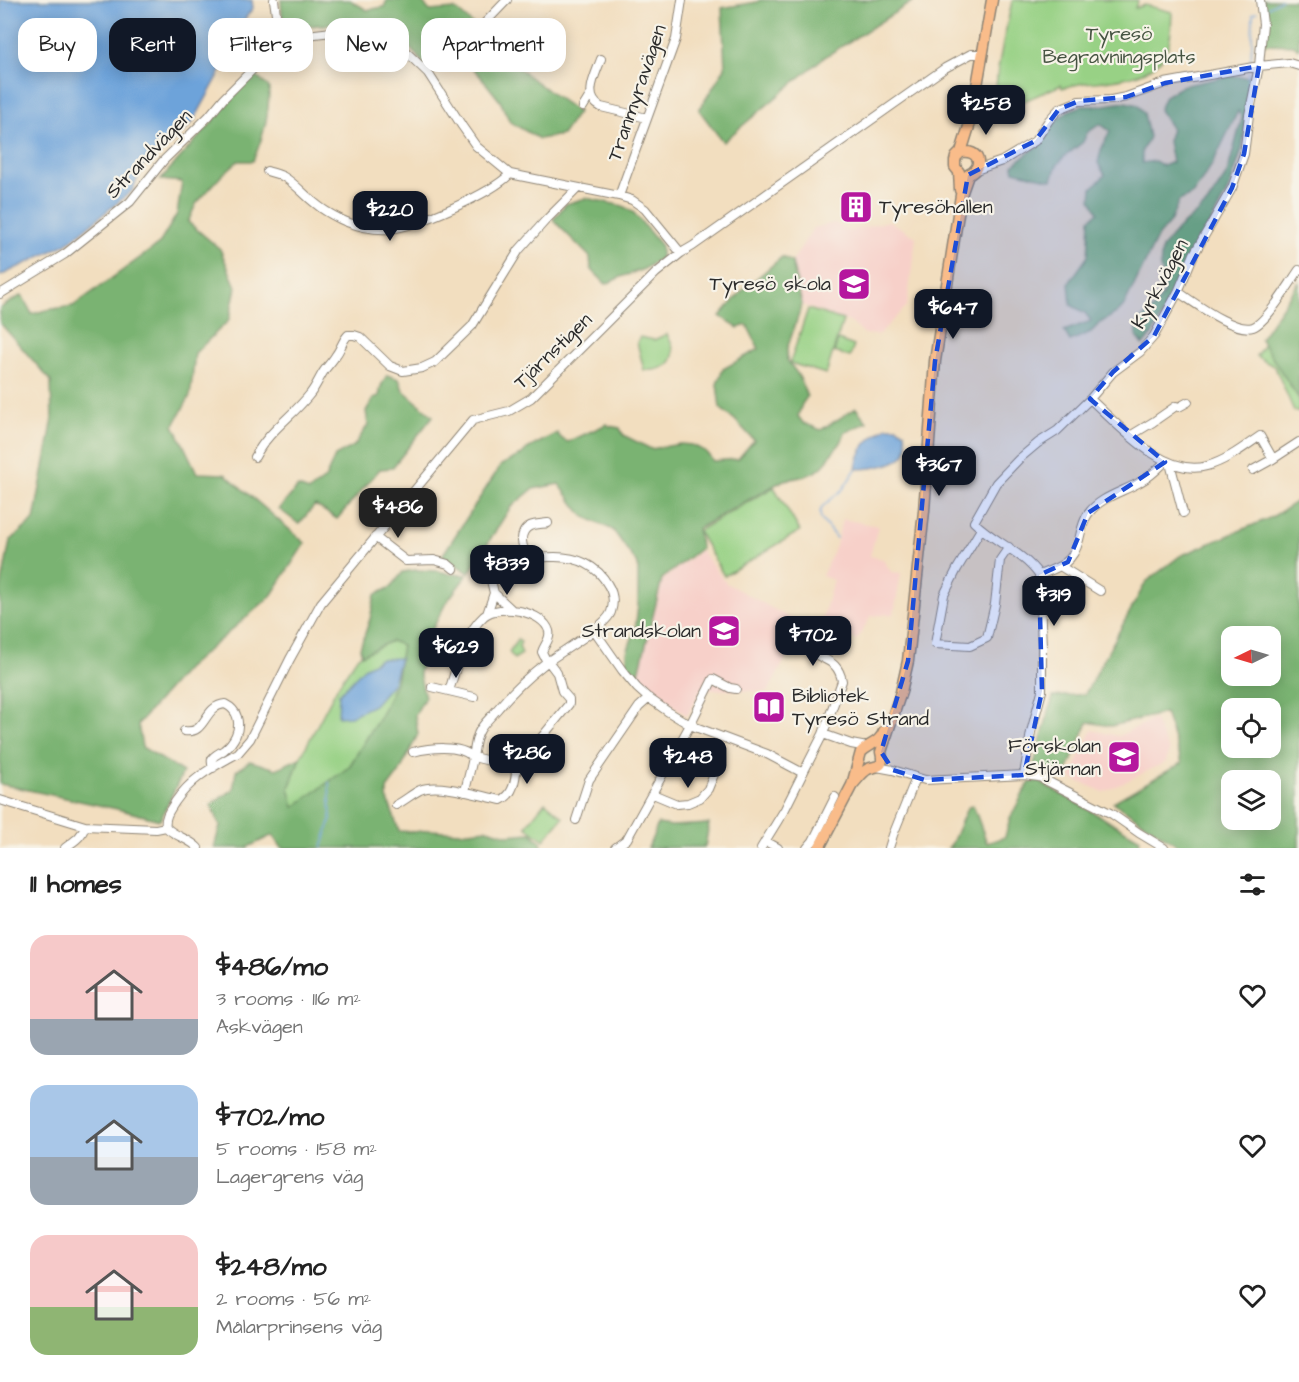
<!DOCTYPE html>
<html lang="en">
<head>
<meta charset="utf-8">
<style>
  body { margin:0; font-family:"Architects Daughter",sans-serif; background:#f2f2f2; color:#222; height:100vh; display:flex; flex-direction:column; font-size:22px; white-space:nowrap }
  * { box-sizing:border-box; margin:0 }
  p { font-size:20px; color:#767676 }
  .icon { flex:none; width:33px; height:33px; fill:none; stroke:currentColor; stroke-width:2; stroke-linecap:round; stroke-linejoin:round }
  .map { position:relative; height:848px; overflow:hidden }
  .side { display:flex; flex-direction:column; background:#fff; flex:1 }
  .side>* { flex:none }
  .banner { position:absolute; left:18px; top:18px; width:600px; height:54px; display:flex; gap:12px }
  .needle { width:39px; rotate:265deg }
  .controls { position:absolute; left:1221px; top:626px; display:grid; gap:12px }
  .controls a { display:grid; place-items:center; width:60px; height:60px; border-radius:12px; background:#fff; box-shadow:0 3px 15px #0003; font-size:30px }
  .price { position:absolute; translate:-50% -51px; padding:0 14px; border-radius:12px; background:#111827; color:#fff; font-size:20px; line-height:39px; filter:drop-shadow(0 2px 3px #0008) }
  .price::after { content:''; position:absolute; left:50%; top:36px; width:18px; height:14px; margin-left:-9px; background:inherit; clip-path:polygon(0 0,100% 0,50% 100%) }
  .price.selected { background:#222; color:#fff }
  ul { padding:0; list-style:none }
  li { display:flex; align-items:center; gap:18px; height:150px; padding:0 30px }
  li span { display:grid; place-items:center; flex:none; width:168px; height:120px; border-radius:18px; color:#555 }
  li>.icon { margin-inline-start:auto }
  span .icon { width:72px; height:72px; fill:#fffc; stroke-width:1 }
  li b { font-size:26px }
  h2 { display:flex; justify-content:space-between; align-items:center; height:72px; padding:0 30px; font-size:26px }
  .pill { padding:0 21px; border-radius:18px; background:#fff; box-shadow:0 3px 15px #0003; font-size:21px; line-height:54px }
  .pill.selected { background:#111827; color:#fff }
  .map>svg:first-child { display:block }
  .built { fill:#f7d0c9 }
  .green { fill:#98d185; stroke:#627e58; stroke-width:1.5 }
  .forest { fill:#7ab372; stroke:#526f4e; stroke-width:1.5; fill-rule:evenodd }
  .water { fill:#6da3da; stroke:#4c6782; stroke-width:1.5 }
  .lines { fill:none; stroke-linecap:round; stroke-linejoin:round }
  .stream { stroke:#6da3da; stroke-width:1.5 }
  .minor-casing { stroke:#8e8475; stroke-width:10 }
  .major-casing { stroke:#8e8475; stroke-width:13 }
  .minor { stroke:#fff; stroke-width:8 }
  .major { stroke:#f9bc8a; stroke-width:10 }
  .marked { fill:#1d4ed8; fill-opacity:0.2; stroke:#1d4ed8; stroke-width:4.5; stroke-dasharray:12 8; stroke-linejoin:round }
  .labels { text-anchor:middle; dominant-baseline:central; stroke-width:4.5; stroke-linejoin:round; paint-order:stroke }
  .park-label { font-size:20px; fill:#465442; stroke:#f7f3e8 }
  .street-label { font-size:20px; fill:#2b2b2b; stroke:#f7f3e8 }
  .poi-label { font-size:20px; fill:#2b2b2b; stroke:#f7f3e8; text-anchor:end }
</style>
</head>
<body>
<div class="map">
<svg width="1299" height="848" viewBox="0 0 1299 848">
  <rect width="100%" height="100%" fill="#f7f3e8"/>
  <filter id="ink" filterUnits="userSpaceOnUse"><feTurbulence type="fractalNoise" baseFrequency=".0167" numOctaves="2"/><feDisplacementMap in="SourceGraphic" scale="12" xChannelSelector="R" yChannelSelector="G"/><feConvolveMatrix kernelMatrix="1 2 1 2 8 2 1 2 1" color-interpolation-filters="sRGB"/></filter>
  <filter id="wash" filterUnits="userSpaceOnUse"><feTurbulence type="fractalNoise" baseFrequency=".008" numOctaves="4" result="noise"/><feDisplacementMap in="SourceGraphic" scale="24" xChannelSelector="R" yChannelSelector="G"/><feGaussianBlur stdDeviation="1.35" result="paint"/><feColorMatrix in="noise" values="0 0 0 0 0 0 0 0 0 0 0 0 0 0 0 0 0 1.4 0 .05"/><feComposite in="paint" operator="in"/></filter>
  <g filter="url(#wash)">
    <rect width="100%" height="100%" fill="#f2debf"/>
    <path class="built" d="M889,221l27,16 -9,69 -29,29 -13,-1 -15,-12 -48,-17 -10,-43 21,-34 22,-5 14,8z
      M842,519l36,7 -8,30 13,3 8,13 10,1 -7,41 -23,2 -14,24 -37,-11 13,-49 -11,-4 14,-31z
      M701,550l25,33 75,41 -5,15 -28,53 -34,-2h-33l-14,26 -49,-39 25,-97z
      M1154,719l15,32 -3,11 -62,30 -34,-14 22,-48 26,6z"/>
    <path class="green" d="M1014,0h124l-3,8 10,-3 27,7c-1,13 0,26 -5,37 -12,30 -55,31 -82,34 -8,1 -15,3 -23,5l-1,-3 -65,28c-3,-37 9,-76 16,-112z
      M1299,300v113l-5,-2 -19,-44 -19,-11 15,-22z
      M808,309l35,11 -17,54 -36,-11z
      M667,334c2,4 5,10 6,15 3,18 -16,22 -29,21l-7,-28 3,-5 14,3z
      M838,340l16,6 -4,11 -16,-5z
      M774,487l26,44 -76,45 -26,-45z
      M518,639l3,3 -2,4 3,8 -8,5 -5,-7z
      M391,641l11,4 -6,37 -15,33 -32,52 -56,41 -4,-20 11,-30 39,-74 19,-28z
      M545,802l18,15 -19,23 -18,-14z"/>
    <path class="forest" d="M281,0h69l17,10 17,-3 3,-7h35v2l8,9 25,-2c19,14 34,33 52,49 22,20 47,37 71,54l-16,23 -23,4 -29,-17 -10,-21 -19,-24 -12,-13 -39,7c-9,-10 -17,-22 -29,-30 -19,-13 -59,-18 -82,-16 -12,1 -24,4 -36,6z
      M760,0h155l-92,58 -100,84 -24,-32 26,-42 -3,-60 35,-6z
      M1262,0h33l4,18v32l-5,-5 -30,-1 2,-26z
      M253,74l16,13c0,29 -5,48 -16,74h-15l-16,14 -26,29 -8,18 32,27 16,38 -7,33 -34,33 -5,43 -16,29 23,48 28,1 80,69 -34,53 -85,73 -48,55 4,23 41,25 -23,48 -43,-11 -117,-25v-191l10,-52 24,-21 18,-96 -1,-43 -51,-58v-15l22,-13 10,19 14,-4 27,-4 86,-62 18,-30 5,-32 -22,-2 35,-39 14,-15 30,-37z
      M1230,76l20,1 2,3 -10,69 -12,37 -77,147 -10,12 -7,-9 2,-13 16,-15 10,-15 1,-12 -5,-13 2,-20 16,-19 29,-25 20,-30 15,-56 -4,-7 -25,52 -20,31 -14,7 -9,21 -12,14 -33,68 -7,8 -18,11 -9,9 -21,9 -6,-10 27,-10 -6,-8 -14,-8 -2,-22 19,-27 2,-37 8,-7 -7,-13 1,-11 13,-13 -7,-12 3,-13 9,-19 -10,-7 -13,9 -4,9 -20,16 -7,9 -4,13 -38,-9 -1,-6 26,-20 7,-8 4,-9 7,-8 11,-9 14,-5h18l25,-4 13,3 6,8 5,24 -7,14v12l13,-2 8,5 9,-4 -4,-21 4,-12 -13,-19 6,-14 17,-10z
      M586,198l37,8 11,7 27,33v12l-17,11 -23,8 -15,7 -15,-15 -1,-12 -37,-37 13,-16z
      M782,257l10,5 10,43 -15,44v11l12,16 8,21 -5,7 -4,12 5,7 18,7 35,-22 11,14 -23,11c-1,10 -6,13 -12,20 -3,4 -5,8 -8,12 -10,11 -26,13 -40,15l-87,49 4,19 -39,31 -24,98 -11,-13v-12l8,-22 3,-25v-40l-25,-35 -30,-14 -24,-32 -26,5 -23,19 -41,65 -27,-17 59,-91 20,-10 6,-6 30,-16 5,6 6,3 39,-18 2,2 11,2 3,7 28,14 29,-5 12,1 13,6 8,10 25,-2 16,-19 -19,-20 -15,-12 -3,-24 6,-15 36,-20 -12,-24 -9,3 -18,-12 22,-25z
      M1299,282v117l-39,-60z
      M387,375l12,4 4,11 30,26 -41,52 -12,1 -43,50 -22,-14 -16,19 -20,-15 19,-22 11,4 16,-12 10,-23 19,-10 14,-21 -2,-14 7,-12 6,-3 2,-10z
      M1299,500v348h-117l-69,-46 69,-39 -17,-50 -54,13 -23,-4 -24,56 -30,-14 19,-67 32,-3 61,-112 34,-26 92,-39zM1232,636h38v39h-38zM1232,708h38v39h-38zM1232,780h38v39h-38z
      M416,570l22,1 12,3 17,1 -21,28 -15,29 -12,41 6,24 -10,18 3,19 -19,39 -12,16v8l12,34 15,1 16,-2 30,2 27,-3 21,6 23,-2 10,9 1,6h-260l-9,-13 -27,13h-32l6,-22 -9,-22 22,-14 3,-19 14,-10 26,8 24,-11 -11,30 5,19 55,-40 32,-52 15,-33 6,-37 -11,-4 -29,14 -2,-7 10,-29 5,-24 16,-8 12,-15z
      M1038,781l102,58 -2,9h-190l4,-5 15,-35 6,-3 14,38 18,-6 5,-19 19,-35z
      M658,824l14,2 37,-2 -4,23 -57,1z"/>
    <path class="water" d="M0,0h252l1,8 -33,45 4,13 -31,56 -28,27 -20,13 -13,29 -66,53 -66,32z
      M887,427h10l8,5c0,4 2,10 2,15 -1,18 -37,22 -51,22 3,-22 13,-31 31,-42z
      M400,658l-7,25 -19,22 -23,11 -13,1 1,-23 25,-26 16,-9z"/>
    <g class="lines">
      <path class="stream" d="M1268,7l13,-7
        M1250,65l2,-22 1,-29 4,-2
        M1247,86l2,-14
        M836,538l-15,-19 -1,-6 2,-6 21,-18 13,-20
        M322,848l9,-29 -2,-37"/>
    </g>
  </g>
  <g filter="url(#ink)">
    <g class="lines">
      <defs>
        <path id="minor" d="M274,0l5,35 3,10
          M481,27l26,-27
          M601,59c-5,15 -19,38 0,48l46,11
          M583,107l8,-13
          M976,170l26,-9 33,-20 14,-21 10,-11 20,-8 32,-1 15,-3 39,-14 94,-17 30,-3 10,3
          M267,171c6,2 12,3 17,6 12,7 21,19 32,27 7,6 16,11 24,15 14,7 34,11 49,10 27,-2 103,-36 121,-55
          M619,196l57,-157 6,-39
          M1178,292c16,10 56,41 75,35 14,-5 37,-44 46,-57
          M0,294l65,-40 65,-52 33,-41 46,-45 15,-18 45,-45 18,-10 28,-9 17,-2 11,1 31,4 17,6 14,8 23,22 34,53 14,20 34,28 109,22 13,4 13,9 36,44
          M1090,399c29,26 74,79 117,67 19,-5 37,-19 53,-30l13,23 -20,11
          M1130,436l23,-14 23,-16 3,1 9,-5
          M255,457c13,-26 38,-41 55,-63 5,-6 8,-13 12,-20 4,-7 10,-12 14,-19 5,-6 6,-14 12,-20h6l6,2 30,29 13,5 19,-3 13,-6 37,-36 47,-76 26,-29 33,-33
          M1273,459l26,-17
          M1170,463l13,50
          M981,529l-24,40 -13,26 -9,49 35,2 17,-8 8,-34 5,-44 9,-13
          M375,537l31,24 28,-1 14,4 6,5
          M1060,566l40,25
          M1039,575c21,-8 34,-12 40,-35 2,-9 4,-19 9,-26 12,-17 35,-22 52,-32 10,-5 18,-13 25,-20
          M494,593l17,16
          M487,614l7,-21 -4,-17
          M594,630l28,40 15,18 10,9 20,14 23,14 77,29 36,19 20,-39 19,-53c-5,-26 -24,-18 -35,-36
          M432,687l42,10
          M449,691c8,-25 15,-57 35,-75 16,-13 59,-5 65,15 2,8 -5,14 -7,21l5,10
          M184,731c23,4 19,-25 41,-27 6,3 10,6 12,13 4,13 -3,25 -13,33 -4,3 -10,5 -12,9 -1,3 0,6 1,9
          M823,734l28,10 16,3
          M537,743l32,-39v-5l-7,-8 -5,-18 -9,-12
          M877,767l16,3 32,10 99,-5 15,2 73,37 27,19 25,15
          M1024,775l7,-43 11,-41v-44l-3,-72c-16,-23 -45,-33 -65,-53l22,-39 23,-24 19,-16 19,-12 33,-32 23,-27 27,-20 14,-16 24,-44 16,-38 38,-66 12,-34 5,-39 10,-49 2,-22 2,-20 -3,-24
          M465,792c2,-11 6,-23 8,-35 2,-9 2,-19 7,-27 3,-6 10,-12 14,-17 15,-18 31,-34 49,-48 15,-12 63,-38 68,-53 3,-9 2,-19 -3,-27 -11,-20 -31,-28 -53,-28 -8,0 -16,1 -23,-1 -12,-5 -14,-24 -2,-30 5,-2 13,-2 18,-3
          M653,794l24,10 11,-1 12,-5 8,-9 9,-22
          M0,800l85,26 71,3 10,-2
          M396,805c8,-4 16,-11 24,-15 19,-8 60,6 81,10 11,-4 14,-17 15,-28l-5,-6 -38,-9c-14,-13 -44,-9 -60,-5
          M576,820l13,-40 50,-73 10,-9
          M765,841l13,7
          M65,848c9,-7 17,-11 20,-22
          M198,848c-9,-10 -23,-11 -32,-21 -2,-10 4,-17 9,-25 17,-25 38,-35 63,-49l12,-14 40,-80 31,-56 152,-183 36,-9 22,-13 125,-125 25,-20 12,-7 252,-178 26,-14h12
          M615,848l12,-9 63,-114 23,-46 17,9 6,1
          M761,848l24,-39 18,-36
          M807,848l6,-7 22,-44
          M889,848l4,-13 23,-57"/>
        <path id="major" d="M960,190l-1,-18 -4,-5v-6l1,-4 5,-5 10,-32 21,-120
          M852,785c5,-5 10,-13 16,-16 9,-4 17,0 13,-17l20,-60 7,-31 16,-150 11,-150 26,-166 7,-20c17,-8 11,-26 -7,-23
          M819,848l33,-63 9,-33c8,-8 19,-9 23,-21"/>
      </defs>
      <use href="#minor" class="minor-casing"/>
      <use href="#major" class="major-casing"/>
      <use href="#minor" class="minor"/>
      <use href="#major" class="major"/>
    </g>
  </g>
  <path class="marked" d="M1259,66l-15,88 -12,34 -78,148 -41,36 -23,27 75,63 -77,51 -20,49 -29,13 3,116 -18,84 -99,5 -32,-10 -12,-18 27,-91 27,-300 33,-186 67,-34 24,-32 20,-8 47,-4 39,-14z"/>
  <defs>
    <symbol id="building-square" viewBox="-11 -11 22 22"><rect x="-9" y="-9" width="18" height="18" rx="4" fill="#b5179e" stroke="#f7f3e8"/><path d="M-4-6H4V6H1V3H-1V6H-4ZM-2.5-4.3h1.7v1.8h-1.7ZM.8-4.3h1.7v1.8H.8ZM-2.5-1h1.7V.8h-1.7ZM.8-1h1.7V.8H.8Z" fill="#fff"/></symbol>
    <symbol id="school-square" viewBox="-11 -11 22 22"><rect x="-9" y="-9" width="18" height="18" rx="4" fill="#b5179e" stroke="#f7f3e8"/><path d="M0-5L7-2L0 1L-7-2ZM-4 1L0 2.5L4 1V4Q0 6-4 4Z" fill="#fff"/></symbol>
    <symbol id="library-square" viewBox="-11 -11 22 22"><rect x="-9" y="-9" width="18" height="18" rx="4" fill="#b5179e" stroke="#f7f3e8"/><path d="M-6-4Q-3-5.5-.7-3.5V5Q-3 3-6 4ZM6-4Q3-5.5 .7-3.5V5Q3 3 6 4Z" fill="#fff"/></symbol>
  </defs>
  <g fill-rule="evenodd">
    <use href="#building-square" x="837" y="188" width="38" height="38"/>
    <use href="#school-square" x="835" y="265" width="38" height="38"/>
    <use href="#school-square" x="705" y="612" width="38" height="38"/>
    <use href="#library-square" x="750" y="688" width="38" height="38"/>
    <use href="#school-square" x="1105" y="738" width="38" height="38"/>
  </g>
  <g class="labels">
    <g class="park-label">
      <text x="1119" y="34">Tyresö<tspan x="1119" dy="23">Begravningsplats</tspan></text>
    </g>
    <g class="street-label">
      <text transform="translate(637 93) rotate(-71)">Tranmyravägen</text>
      <text transform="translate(149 154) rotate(-46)">Strandvägen</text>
      <text transform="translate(1160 284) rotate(-62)">Kyrkvägen</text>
      <text transform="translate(553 351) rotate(-44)">Tjärnstigen</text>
    </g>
    <g class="poi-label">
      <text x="879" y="207" text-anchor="start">Tyresöhallen</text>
      <text x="831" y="284">Tyresö skola</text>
      <text x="701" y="631">Strandskolan</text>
      <text x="792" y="696" text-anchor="start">Bibliotek<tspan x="792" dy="23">Tyresö Strand</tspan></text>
      <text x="1101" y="746">Förskolan<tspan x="1101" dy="23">Stjärnan</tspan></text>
    </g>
  </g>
</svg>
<div class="controls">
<a><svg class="needle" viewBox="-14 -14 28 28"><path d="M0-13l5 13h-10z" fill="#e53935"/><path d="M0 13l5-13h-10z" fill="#767676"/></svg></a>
<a><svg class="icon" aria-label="locate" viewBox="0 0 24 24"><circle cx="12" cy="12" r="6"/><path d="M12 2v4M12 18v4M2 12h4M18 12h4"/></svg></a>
<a><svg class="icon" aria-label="layers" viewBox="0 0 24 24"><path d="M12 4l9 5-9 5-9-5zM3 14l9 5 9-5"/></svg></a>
</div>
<b class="price" style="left:986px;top:136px">$258</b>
<b class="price" style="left:390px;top:242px">$220</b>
<b class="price" style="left:953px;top:340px">$647</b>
<b class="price" style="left:939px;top:497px">$367</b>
<b class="price selected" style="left:398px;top:539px">$486</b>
<b class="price" style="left:507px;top:596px">$839</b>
<b class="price" style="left:1054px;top:627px">$319</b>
<b class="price" style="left:813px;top:667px">$702</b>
<b class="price" style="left:456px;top:679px">$629</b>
<b class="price" style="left:527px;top:785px">$286</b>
<b class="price" style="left:688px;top:789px">$248</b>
<div class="banner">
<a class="pill">Buy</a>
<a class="pill selected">Rent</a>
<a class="pill">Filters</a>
<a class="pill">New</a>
<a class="pill">Apartment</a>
</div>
</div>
<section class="side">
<h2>11 homes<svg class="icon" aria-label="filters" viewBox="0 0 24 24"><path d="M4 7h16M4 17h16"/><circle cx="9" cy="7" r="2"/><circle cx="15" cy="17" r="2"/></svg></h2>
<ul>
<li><span style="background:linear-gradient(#f6c9c9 70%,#9aa5b1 0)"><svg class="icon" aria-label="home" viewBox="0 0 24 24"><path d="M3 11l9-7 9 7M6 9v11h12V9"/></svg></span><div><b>$486/mo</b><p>3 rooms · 116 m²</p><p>Askvägen</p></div><svg class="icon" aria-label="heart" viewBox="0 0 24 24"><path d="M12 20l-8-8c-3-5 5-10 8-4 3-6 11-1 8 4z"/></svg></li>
<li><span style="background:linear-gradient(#a9c7e8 60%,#9aa5b1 0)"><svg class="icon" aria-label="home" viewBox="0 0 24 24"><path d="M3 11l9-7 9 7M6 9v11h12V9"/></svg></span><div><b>$702/mo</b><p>5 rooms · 158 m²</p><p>Lagergrens väg</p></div><svg class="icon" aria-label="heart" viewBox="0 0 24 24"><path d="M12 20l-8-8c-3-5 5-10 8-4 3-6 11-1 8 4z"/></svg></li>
<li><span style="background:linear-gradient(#f6c9c9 60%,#8fb573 0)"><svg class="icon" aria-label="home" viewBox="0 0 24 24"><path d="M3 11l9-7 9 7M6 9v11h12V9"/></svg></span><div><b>$248/mo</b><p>2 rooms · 56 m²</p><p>Målarprinsens väg</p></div><svg class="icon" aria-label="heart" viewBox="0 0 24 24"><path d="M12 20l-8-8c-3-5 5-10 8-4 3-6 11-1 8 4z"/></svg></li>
</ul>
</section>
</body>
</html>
